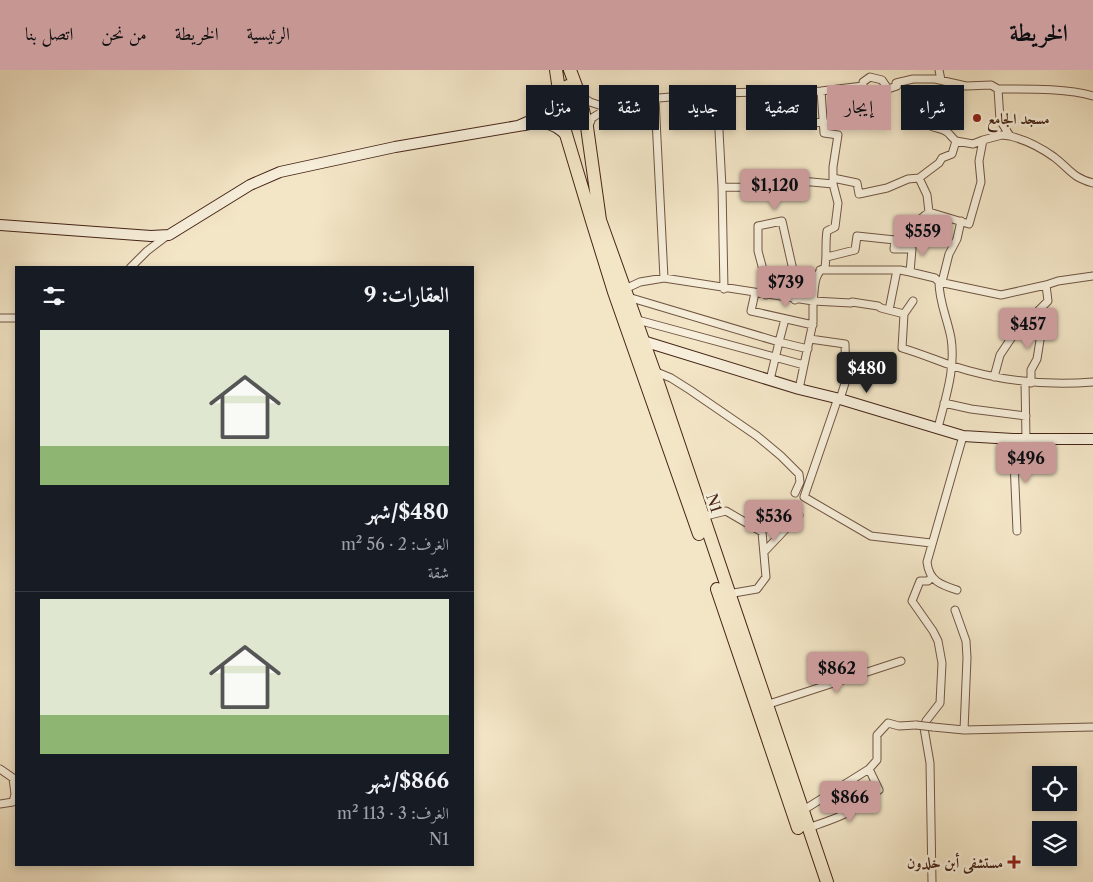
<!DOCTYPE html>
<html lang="ar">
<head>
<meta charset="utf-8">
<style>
  body { margin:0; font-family:"Libre Caslon Text",Amiri,serif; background:#242831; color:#f1f3f6; direction:rtl; height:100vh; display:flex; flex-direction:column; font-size:19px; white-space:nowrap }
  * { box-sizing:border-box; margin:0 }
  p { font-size:16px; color:#9ea1a6 }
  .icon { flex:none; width:28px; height:28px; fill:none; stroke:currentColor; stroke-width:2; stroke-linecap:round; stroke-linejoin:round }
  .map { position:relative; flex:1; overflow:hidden; direction:ltr }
  .drawer { position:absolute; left:15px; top:196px; width:459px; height:600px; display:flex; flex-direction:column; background:#171b24; border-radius:0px; box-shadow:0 2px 8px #0003; direction:rtl }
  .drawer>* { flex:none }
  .guide { position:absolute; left:489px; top:15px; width:475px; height:45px; direction:rtl; display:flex; gap:10px }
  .tools { position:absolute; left:1032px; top:696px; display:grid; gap:10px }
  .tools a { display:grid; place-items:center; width:45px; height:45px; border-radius:0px; background:#171b24; box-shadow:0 2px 8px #0003; font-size:25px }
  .price { position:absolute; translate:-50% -42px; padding:0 11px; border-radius:5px; background:#c59692; color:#111; font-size:16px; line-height:32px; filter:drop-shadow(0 1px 2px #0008) }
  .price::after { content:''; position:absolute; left:50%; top:30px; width:15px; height:11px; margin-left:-8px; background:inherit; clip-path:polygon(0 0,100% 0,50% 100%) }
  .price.on { background:#222; color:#fff }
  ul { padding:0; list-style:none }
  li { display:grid; align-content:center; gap:10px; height:265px; padding:0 25px }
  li+li { border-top:1px solid #363941 }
  li span { display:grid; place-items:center; height:155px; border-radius:0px; color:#555 }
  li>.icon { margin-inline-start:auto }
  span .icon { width:90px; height:90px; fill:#fffc; stroke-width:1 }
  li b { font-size:21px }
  h2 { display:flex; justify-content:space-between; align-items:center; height:60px; padding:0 25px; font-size:21px }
  .pill { padding:0 18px; border-radius:0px; background:#171b24; box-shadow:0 2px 8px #0003; font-size:18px; line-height:45px }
  .pill.on { background:#c59692; color:#111 }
  header { display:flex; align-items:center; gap:30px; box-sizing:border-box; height:70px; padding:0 25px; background:#c59692; color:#111 }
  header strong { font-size:24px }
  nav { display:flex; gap:28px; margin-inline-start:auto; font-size:18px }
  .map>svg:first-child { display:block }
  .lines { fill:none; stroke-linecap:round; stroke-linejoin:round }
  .street-casing { stroke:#715543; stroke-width:9 }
  .secondary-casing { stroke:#462517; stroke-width:12 }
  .highway-casing { stroke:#462517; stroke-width:14 }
  .street { stroke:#f7efdb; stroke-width:7 }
  .secondary { stroke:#f7efdb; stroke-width:10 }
  .highway { stroke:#f3e6c7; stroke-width:12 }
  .street-bridge-casing { stroke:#715543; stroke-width:9; stroke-linecap:butt }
  .street-bridge { stroke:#f7efdb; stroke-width:7 }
  .poi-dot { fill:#8f2418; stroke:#f7efdb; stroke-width:2 }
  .labels { text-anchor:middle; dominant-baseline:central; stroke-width:5; stroke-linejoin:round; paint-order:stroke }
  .poi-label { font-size:15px; font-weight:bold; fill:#462517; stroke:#f7efdb; text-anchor:start }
  .street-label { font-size:15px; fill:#462517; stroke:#f7efdb }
</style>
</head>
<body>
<header>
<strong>الخريطة</strong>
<nav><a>الرئيسية</a><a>الخريطة</a><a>من نحن</a><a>اتصل بنا</a></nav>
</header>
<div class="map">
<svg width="1093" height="812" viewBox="0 0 1093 812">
  <rect width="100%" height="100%" fill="#f3e6c7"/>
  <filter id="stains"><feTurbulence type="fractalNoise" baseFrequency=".004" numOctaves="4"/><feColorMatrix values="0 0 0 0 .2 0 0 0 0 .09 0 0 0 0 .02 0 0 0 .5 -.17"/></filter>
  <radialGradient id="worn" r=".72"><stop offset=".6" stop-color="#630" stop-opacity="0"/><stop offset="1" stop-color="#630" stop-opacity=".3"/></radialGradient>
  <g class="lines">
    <defs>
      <path id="street" d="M939,0l2,10
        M998,19c27,0 70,-1 95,7
        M796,21l3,9v24l25,-2
        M821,21l3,42 14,2 -5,32v17l5,19 -3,24 -8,4c-2,12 0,24 -2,36 -12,7 -10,22 -12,34l38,2 1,-1 26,4 3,2 23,6 -2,34c17,5 34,12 51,18 46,15 92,20 140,16
        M717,23l5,94 2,102
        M581,26l9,6 12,4 22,-5 93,-8 104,-2 42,-5v-4l7,-5 12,3 6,9 9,-3 -1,-3 17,-4h22l31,7 25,-1 7,4 2,31 10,16c16,4 30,11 44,21 16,12 17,20 39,26
        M655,29l9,179
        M909,41l9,1 6,4c2,14 14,10 23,16 3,2 6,7 9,9
        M588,58l4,-10 16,-10
        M833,108l24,5 2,11 28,-6 21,-9 11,-1 8,17 2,17
        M919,108l20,-15 3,-5 10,-4 4,-13 17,3 10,-4
        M722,117l52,1 22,-2 5,-5 32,3
        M827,187l28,-7 2,-14 38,4
        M130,198l17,-17 21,-16
        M820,200h80l10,2 2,-23h-18l1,-9 34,-28 40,12 12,-42 -2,-21 4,-21 19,-5 8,1
        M910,202l25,6 4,4c0,20 8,35 12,56 5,31 -6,61 -13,90
        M939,212l62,13 45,-10
        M942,212l7,-28 8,-15 4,-18
        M625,219l15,-7 24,-4 149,23v21l-14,67
        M755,223l-4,18 62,14
        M766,225v-14l-8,-30v-25l24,-5 11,49 2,30
        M628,227l151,45 -9,38
        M889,240l8,-40
        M904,244l9,-13
        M0,248h16
        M634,249l170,46
        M785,249l-6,23 29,7
        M810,269l35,5 1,36 -6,19
        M654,301l17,7 19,12 67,46 24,20 18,18 1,8 -5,11
        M994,307l6,-22 12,-18 36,-36 -2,-16 12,-4 35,-5
        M1025,312l1,57
        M1031,313v-13l6,-11 4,-25 -5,-19
        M838,328l-34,99 67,39 60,7
        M944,333l27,6 55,7
        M1013,369l4,92
        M702,447l24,-6 36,21 4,45 -9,12 -29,5
        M764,482l35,-37
        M932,507l-4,4h-8l-8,20 21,30 5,10 4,22 -2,40 -14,18 -2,7 6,35 2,119
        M957,520c-16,-5 -28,-9 -30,-28l36,-126
        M955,540l11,31 1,17 -3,72
        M766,635l135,-44
        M933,657l31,3 129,-3
        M0,699l13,9 2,16 -2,8 -13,2
        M802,741l67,-42 8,-9v-25l11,-12 11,3 17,-1
        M808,758c17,-6 37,-12 52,-23 7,-5 12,-11 19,-15l-10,-21"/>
      <path id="secondary" d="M560,28l-17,17 -25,11c21,-3 31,-7 48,9
        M0,155l151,11 18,-1 81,-50 30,-13 115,-25 123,-21
        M643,271l156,48 41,10 123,37 50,3h80"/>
      <path id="highway" d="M556,0l9,61 27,90 22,71 85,242
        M570,0l9,24
        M560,28l2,-8 6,-4 7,2 4,6 8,33 13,93 54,151 173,511
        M717,519l81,239"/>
    </defs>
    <use href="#street" class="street-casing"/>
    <use href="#secondary" class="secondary-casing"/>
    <use href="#highway" class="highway-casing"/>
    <use href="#street" class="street"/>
    <use href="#secondary" class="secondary"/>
    <use href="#highway" class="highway"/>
    <defs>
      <path id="street-bridge" d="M916,655l17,2"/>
    </defs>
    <use href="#street-bridge" class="street-bridge-casing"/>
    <use href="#street-bridge" class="street-bridge"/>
  </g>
  <g class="poi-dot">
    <circle cx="977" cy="48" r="5"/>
    <path d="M1011.5 784.5h5v5h5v5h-5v5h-5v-5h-5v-5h5z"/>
  </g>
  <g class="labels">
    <g class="poi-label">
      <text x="987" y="48">مسجد الجامع</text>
      <text x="1003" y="792" text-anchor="end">مستشفى أبن خلدون</text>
    </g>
    <g class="street-label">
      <text transform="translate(714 433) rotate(72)">N1</text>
    </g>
  </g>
  <rect width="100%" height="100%" filter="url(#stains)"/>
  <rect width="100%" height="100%" fill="url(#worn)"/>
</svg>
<div class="tools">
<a><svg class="icon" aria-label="locate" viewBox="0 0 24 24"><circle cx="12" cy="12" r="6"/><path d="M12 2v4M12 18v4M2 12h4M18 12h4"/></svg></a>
<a><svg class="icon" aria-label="layers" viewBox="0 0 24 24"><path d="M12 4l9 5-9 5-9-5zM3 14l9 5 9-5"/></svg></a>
</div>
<b class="price" style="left:775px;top:141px">$1,120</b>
<b class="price" style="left:923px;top:187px">$559</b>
<b class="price" style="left:786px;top:238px">$739</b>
<b class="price" style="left:1028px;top:280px">$457</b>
<b class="price on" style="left:867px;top:324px">$480</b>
<b class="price" style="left:1026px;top:414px">$496</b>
<b class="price" style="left:774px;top:472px">$536</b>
<b class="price" style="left:837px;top:624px">$862</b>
<b class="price" style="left:850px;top:753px">$866</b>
<div class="guide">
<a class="pill">شراء</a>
<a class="pill on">إيجار</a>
<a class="pill">تصفية</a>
<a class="pill">جديد</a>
<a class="pill">شقة</a>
<a class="pill">منزل</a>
</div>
<section class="drawer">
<h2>العقارات: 9<svg class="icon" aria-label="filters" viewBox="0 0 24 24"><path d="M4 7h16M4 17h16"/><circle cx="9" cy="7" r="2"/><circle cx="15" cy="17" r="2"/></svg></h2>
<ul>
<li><span style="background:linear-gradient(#dfe7d0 75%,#8fb573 0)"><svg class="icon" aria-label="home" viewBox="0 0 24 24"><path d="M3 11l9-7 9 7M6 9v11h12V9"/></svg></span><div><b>$480/شهر</b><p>الغرف: 2 · 56 m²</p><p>شقة</p></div></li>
<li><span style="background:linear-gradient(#dfe7d0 75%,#8fb573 0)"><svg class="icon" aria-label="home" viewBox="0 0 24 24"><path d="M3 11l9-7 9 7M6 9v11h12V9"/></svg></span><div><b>$866/شهر</b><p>الغرف: 3 · 113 m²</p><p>N1</p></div></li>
</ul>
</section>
</div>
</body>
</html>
